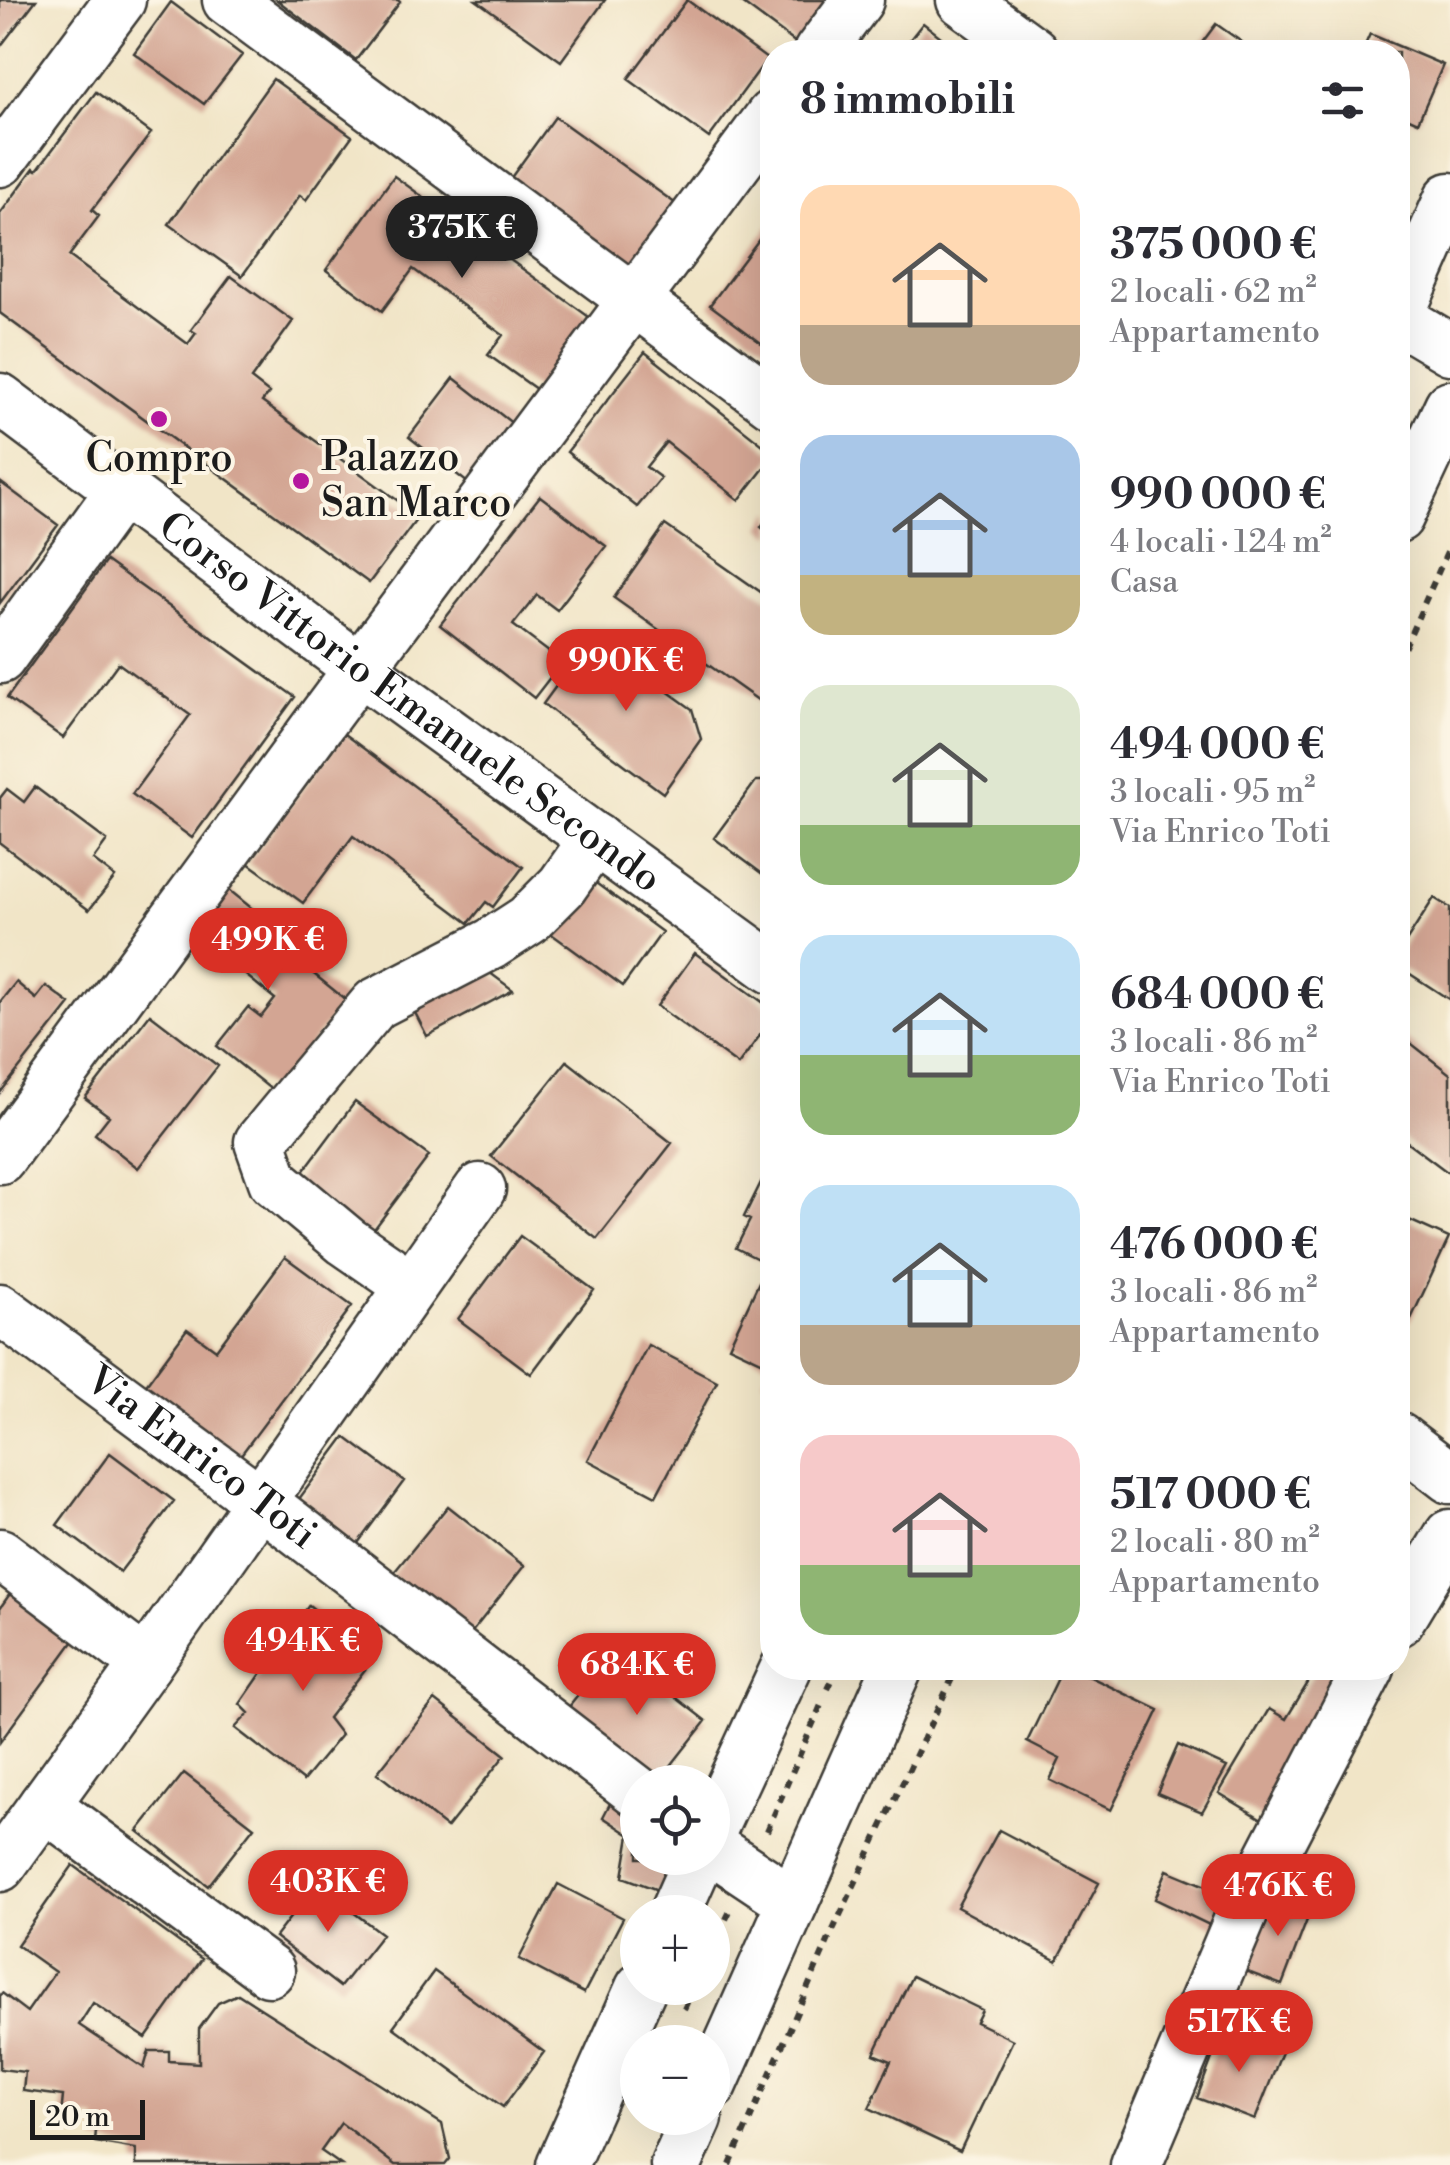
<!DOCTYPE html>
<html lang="it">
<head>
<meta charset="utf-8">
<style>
  body { margin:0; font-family:"Libre Bodoni",serif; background:#f2f2f3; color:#2b2b33; height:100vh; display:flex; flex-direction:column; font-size:38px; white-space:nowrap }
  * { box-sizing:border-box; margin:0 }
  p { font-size:32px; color:#7c7c81 }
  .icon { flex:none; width:55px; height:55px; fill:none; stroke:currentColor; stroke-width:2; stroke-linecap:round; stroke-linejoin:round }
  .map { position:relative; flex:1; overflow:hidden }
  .sheet { position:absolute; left:760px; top:40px; width:650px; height:1640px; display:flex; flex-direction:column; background:#fff; border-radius:40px; box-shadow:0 10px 40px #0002 }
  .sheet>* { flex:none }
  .buttons { position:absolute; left:620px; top:1765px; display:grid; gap:20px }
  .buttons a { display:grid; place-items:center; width:110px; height:110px; border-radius:50%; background:#fff; box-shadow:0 10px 40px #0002; font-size:50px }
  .scale { position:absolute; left:30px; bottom:25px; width:115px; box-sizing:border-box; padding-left:10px; border:5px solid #1c1c1c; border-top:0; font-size:28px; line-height:35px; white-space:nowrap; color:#1c1c1c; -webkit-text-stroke:8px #fcf5e5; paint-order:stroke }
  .price { position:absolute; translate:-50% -85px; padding:0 22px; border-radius:35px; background:#d93025; color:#fff; font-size:32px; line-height:65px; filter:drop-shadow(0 2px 5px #0008) }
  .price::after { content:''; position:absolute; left:50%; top:60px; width:30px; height:22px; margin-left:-15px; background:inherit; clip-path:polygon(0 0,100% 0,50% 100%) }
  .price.selected { background:#222; color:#fff }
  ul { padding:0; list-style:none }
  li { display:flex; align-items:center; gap:30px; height:250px; padding:0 40px }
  li span { display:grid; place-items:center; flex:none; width:280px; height:200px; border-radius:30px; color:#555 }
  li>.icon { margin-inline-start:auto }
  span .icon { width:120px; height:120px; fill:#fffc; stroke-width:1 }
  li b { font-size:42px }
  h2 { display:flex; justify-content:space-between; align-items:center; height:120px; padding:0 40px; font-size:42px }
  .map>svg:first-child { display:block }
  .building { fill:#d3a593 }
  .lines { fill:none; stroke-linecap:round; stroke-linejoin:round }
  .minor-casing { stroke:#3c3a36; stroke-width:55 }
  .path { stroke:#3c3a36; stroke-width:6; stroke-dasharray:8 8; stroke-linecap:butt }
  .minor { stroke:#fff; stroke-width:50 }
  .poi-dot { fill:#b5179e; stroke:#fcf5e5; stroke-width:4 }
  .labels { text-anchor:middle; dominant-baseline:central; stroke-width:8; stroke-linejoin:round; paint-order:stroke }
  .poi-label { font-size:40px; fill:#1c1c1c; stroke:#fcf5e5; text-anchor:start }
  .street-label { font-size:40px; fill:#1c1c1c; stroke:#fcf5e5 }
</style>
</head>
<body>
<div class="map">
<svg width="1450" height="2165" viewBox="0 0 1450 2165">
  <rect width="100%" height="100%" fill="#fcf5e5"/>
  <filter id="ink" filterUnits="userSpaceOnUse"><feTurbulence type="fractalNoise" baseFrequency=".01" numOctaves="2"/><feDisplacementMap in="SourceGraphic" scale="20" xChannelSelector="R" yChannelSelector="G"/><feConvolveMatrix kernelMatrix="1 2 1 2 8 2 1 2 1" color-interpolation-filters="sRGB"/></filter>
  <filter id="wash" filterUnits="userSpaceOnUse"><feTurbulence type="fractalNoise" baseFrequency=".0048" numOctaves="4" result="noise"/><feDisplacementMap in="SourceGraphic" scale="40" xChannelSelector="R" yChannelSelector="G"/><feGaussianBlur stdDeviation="2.25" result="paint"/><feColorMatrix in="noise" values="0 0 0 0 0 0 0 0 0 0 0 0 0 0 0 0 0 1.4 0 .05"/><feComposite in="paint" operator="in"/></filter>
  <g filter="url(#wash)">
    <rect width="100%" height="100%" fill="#f1e5c7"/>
    <g id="blocks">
      <path class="building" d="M0,0h36l-36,47z
        M277,0h121l2,2 -44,58z
        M476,0h129l-44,61z
        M687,0l80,59 -58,79 -81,-59z
        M738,0h96l-34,46z
        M171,2l71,53 -38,49 -70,-51z
        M923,23l37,29h-60z
        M1216,24l40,28h-61z
        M1370,34l73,31 -25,57 -20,-9v-61h-36z
        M273,79l79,57 -46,64 -6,-5 -58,81 -73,-52z
        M96,92l55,41 -59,77 7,6 -30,40 119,88 8,-11 -5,-3 40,-54 62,45 -42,58 18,14 -7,9 157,114 -50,67 -369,-270v-99l34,-46 3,2z
        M555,117l124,89 -46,63 -123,-90z
        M394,176l202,146 -53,72 -55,-39 15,-20 -90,-66 -31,42 -56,-41z
        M772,222v129l-62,-46z
        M645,352l127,100v6l-33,42 -73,-58 -20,25 15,11 -24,29 -70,-55z
        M454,378l59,46 -45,59 -59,-46z
        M0,482l58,43 -58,78z
        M540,496l66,50 -49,64 -20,-15 -24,30 49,37 -28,36 -94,-73z
        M772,511v25l-11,-9z
        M665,525l107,75v110l-158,-112z
        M106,561l189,136 -103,141 -60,-44 58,-79 -72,-52 -55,75 -56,-40z
        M592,637l100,72 9,30 -38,54 -120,-89z
        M344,734l179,133 -30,40 -7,-5 -17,21 -116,-87 -50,67 -55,-40z
        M756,781h16v100l-58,-43z
        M35,787l72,54 -14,19 22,17 -26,33 -89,-67v-45l7,-9 17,13z
        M585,875l77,57 -39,54 -77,-56z
        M228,889l48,39 -8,9 78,63 -73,91 -56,-45 31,-39 13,10 14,-18 -82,-67z
        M1434,898l16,10v92l-52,-34v-12z
        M695,953l77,56v10l-34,46 -81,-59z
        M474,961l39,29 -86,46 -21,-41z
        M16,982l20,17 10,-13 24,18 -70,89v-91z
        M150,1014l68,52 -80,102 -43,-34 14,-18 -24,-18z
        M1398,1033l52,41v100l-52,-39z
        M567,1061l105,82 -75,96 -106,-83z
        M355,1102l74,54 -63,84 -73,-55z
        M772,1160v106l-36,-18 14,-28 -6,-3z
        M1398,1215l51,23 -39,83 -12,-6z
        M520,1236l74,54 -63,84 -73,-55z
        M285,1257l67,49 -115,154 -95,-70 45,-61 29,21z
        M759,1282l13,7v96l-9,-5 7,-15 -41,-19z
        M648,1345l69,36 -61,115 -68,-36z
        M345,1437l59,44 -49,66 -59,-44z
        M110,1453l64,48 -54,71 -63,-47z
        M448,1506l76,60 -56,71 -77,-61z
        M12,1591l64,47 -76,104v-134z
        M309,1605l64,54 -45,59 13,17 -38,46 -68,-53 14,-15 -9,-9z
        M623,1656l83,65 -48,61 -93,-70 26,-33 9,7z
        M1063,1668h9l87,42 -48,100 -61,-30 10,-21 -33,-17z
        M1317,1668h49l-94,157 -53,-32 50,-84 17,10z
        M435,1700l70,55 -58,73 -70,-55z
        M1178,1745l49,22 -25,45 -45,-19z
        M184,1773l70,54 -46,59 -70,-55z
        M616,1792l22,16v50h31l-6,34 -40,-15 7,-42 -27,-18z
        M999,1830l100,53 -42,78 -100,-54z
        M73,1865l129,94 -56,79 -53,-35 -14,22 65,43 5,-17h20v10l30,2v-34l19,-26 20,-9 204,130 8,35 -5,6h-50l-54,-42 -20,28 20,14h-205v-16l-41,-7 2,-24 -36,-2 2,-20 -40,-5 2,-19 -25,-3v-73l2,-3 25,19 28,-40 -38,-27z
        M1167,1870l75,31 -14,33 -73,-35z
        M316,1884l66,50 -42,53 -65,-50z
        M558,1884l65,34 -39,75 -65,-34z
        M1274,1893l38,14 -30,78 -37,-14z
        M434,1971l110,81 -41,55 -110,-80z
        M912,1976l70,34 -6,12 37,18 -53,111 -91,-43 22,-47 -17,-7z
        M1223,2029l59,23 -27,68 -58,-22z"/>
    </g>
  </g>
  <g filter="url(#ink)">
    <use href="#blocks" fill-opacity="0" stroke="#3c3a36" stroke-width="2.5"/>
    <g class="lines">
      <defs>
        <g id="minor">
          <path d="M228,0l544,402"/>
          <path d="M962,0l71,52"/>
          <path d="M819,52l39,-52"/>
          <path d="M0,161l120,-161"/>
          <path d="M1398,316l52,-118"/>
          <path d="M1398,318l52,31"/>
          <path id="s1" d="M0,399l360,270 412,299"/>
          <path d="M1398,517l52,-111"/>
          <path d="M0,658l121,-167"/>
          <path d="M0,1158l326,-444 446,-599"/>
          <path d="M411,1286l-65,-45 -72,-60 -14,-39 115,-138 116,-60 37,-24 34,-34 33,-47"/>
          <path id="s2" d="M0,1309l260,192 378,291"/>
          <path d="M1398,1438l52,40"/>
          <path d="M0,1554l146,110"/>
          <path d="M1398,1621l52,-86"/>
          <path d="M44,1805l225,166"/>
          <path d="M712,1828l74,-160"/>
          <path d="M712,1848l81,54"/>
          <path d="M0,1866l146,-202 334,-475"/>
          <path d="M675,1912l24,-54"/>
          <path d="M712,2084l185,-416"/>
          <path d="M562,2165l79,-177"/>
          <path d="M676,2165l21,-47"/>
          <path d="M1136,2165l109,-258 124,-239"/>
        </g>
      </defs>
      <use href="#minor" class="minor-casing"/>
      <path class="path" d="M1398,662l52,-116
        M828,1689l10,-21
        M767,1831l54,-126
        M712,1948l18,-37
        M684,2009l10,-21
        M730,2165l103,-235 124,-262"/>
      <use href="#minor" class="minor"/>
    </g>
  </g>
  <g class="poi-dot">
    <circle cx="159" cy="419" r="10"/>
    <circle cx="301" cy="481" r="10"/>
  </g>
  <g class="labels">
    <g class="poi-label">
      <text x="321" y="458">Palazzo<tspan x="321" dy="46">San Marco</tspan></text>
      <text x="159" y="459" text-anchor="middle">Compro</text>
    </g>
    <g class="street-label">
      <text stroke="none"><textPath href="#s1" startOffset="510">Corso Vittorio Emanuele Secondo</textPath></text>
      <text stroke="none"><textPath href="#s2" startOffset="250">Via Enrico Toti</textPath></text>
    </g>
  </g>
</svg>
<div class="buttons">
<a><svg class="icon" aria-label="locate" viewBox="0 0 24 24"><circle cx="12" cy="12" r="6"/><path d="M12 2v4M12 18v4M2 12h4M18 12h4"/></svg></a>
<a>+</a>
<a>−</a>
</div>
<div class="scale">20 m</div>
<b class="price selected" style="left:462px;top:281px">375K €</b>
<b class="price" style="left:626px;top:714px">990K €</b>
<b class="price" style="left:268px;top:993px">499K €</b>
<b class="price" style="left:303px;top:1694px">494K €</b>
<b class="price" style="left:637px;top:1718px">684K €</b>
<b class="price" style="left:328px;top:1935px">403K €</b>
<b class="price" style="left:1278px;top:1939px">476K €</b>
<b class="price" style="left:1239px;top:2075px">517K €</b>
<section class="sheet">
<h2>8 immobili<svg class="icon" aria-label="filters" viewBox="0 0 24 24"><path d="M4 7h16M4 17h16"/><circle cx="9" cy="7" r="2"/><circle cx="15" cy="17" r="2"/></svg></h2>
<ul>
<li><span style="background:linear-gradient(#ffd9b3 70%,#b9a48a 0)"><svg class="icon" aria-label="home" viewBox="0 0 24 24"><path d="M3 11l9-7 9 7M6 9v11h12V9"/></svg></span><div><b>375 000 €</b><p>2 locali · 62 m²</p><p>Appartamento</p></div></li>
<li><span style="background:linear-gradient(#a9c7e8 70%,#c2b280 0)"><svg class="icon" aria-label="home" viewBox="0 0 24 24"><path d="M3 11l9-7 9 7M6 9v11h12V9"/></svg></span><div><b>990 000 €</b><p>4 locali · 124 m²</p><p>Casa</p></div></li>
<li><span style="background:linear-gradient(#dfe7d0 70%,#8fb573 0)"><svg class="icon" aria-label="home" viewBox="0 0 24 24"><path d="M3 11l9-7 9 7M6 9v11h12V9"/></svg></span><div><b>494 000 €</b><p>3 locali · 95 m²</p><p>Via Enrico Toti</p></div></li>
<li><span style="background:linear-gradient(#bfe0f5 60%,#8fb573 0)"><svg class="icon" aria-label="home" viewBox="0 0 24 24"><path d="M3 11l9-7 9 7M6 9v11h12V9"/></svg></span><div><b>684 000 €</b><p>3 locali · 86 m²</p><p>Via Enrico Toti</p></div></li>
<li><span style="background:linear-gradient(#bfe0f5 70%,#b9a48a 0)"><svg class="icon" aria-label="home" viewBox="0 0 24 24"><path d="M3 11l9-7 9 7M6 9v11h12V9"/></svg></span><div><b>476 000 €</b><p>3 locali · 86 m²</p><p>Appartamento</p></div></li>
<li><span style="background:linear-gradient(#f6c9c9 65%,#8fb573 0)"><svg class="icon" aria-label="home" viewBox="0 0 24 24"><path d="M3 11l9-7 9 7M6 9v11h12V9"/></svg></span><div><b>517 000 €</b><p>2 locali · 80 m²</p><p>Appartamento</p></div></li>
</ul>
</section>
</div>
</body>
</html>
